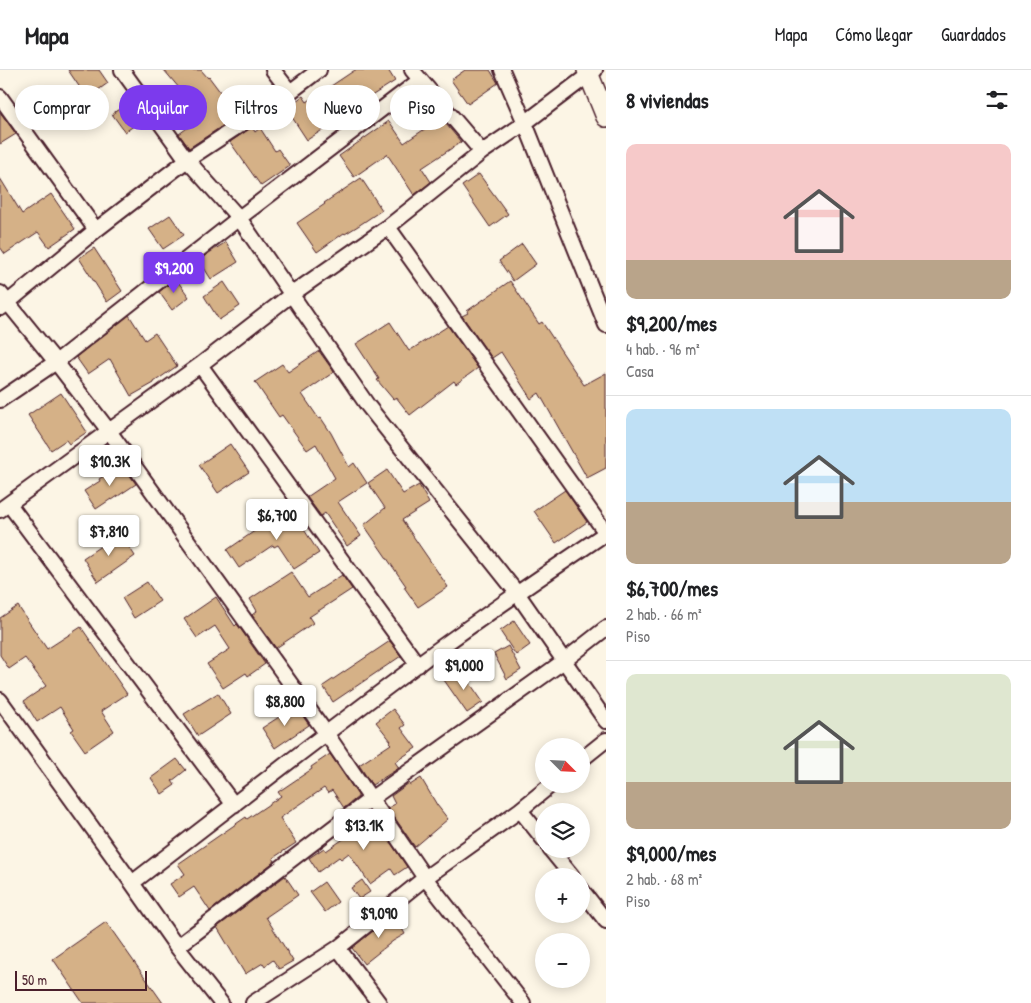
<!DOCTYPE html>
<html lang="es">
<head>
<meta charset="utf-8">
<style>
  body { margin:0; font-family:"Patrick Hand",sans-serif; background:#f2f2f2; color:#202124; height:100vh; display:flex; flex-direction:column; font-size:19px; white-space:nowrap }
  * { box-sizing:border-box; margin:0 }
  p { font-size:16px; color:#757577 }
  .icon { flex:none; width:28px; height:28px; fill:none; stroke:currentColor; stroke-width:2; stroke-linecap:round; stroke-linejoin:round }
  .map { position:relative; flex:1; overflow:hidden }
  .sheet { display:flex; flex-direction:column; background:#fff; width:425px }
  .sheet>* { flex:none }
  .guide { position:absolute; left:15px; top:15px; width:475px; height:45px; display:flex; gap:10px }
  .needle { width:32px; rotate:114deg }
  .controls { position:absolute; left:535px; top:668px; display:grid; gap:10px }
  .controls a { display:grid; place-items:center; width:55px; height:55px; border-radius:50%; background:#fff; box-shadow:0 2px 12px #0003; font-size:25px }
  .scale { position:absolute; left:15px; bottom:12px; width:132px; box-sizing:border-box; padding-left:5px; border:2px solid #4a1f2b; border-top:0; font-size:14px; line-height:18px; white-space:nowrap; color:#4a1f2b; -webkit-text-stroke:4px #fcf5e5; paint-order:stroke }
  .price { position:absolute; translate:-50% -42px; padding:0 11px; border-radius:5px; background:#fff; color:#222; font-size:16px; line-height:32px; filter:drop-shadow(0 1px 2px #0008) }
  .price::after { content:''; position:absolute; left:50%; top:30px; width:15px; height:11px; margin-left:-8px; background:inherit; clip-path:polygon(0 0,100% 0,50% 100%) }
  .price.active { background:#7c3aed; color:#fff }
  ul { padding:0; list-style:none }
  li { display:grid; align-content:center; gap:10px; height:265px; padding:0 20px }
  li+li { border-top:1px solid #e0e0e0 }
  li span { display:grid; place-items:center; height:155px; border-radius:10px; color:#555 }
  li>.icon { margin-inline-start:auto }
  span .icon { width:90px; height:90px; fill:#fffc; stroke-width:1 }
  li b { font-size:21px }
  h2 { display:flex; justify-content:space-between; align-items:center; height:60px; padding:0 20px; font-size:21px }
  .chip { padding:0 18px; border-radius:22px; background:#fff; box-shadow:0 2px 12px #0003; font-size:18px; line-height:45px }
  .chip.active { background:#7c3aed; color:#fff }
  header { display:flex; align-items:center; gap:30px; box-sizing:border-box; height:70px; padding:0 25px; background:#fff; border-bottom:1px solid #e0e0e0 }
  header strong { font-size:24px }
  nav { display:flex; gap:28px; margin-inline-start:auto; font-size:18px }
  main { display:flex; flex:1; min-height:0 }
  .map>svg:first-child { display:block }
  .building { fill:#d5b187; stroke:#4a1f2b }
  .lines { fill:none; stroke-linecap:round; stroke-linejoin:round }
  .street-casing { stroke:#4a1f2b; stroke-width:18 }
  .secondary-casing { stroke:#4a1f2b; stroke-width:22 }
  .street { stroke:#fcf5e5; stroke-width:14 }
  .secondary { stroke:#fcf5e5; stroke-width:19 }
</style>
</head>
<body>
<header>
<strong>Mapa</strong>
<nav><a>Mapa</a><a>Cómo llegar</a><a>Guardados</a></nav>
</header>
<main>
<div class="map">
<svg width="606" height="933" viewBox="0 0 606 933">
  <rect width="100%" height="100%" fill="#fcf5e5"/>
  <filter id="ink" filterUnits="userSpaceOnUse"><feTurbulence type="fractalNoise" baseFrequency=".02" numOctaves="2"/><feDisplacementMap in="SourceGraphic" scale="10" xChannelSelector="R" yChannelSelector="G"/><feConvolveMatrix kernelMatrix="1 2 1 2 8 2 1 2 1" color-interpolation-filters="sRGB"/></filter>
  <g filter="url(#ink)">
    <path class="building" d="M68,0h31l9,13 -21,15z
      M164,0h37l7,8 1,-1 15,20 4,-3 14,19 -53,35 -10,-14 22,-16 -17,-22 1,-1z
      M355,0h33l7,11 -30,19 1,2 -59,38 -21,-32 17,-12 4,6z
      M465,0h25l8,13 -30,21 -17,-24z
      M128,33l13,18 -16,11 -13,-18z
      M0,42l16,22 -16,10z
      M441,48l20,24 -39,26 9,14 -17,13 -27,-41 -33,23 -15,-21 50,-35 15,22z
      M252,57l3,5 5,-4 15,23 3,-2 12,17 -29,20 -31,-44z
      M479,104l29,40 -18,13 -28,-41z
      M0,108l22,36 29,-20 24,35 -26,18 -11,-15 -33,22 -5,-7z
      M361,108l21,32 -24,16 -13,8 -1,-1 -27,19 -20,-29 28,-19 -1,-1z
      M170,145l14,20 -21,14 -14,-20z
      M226,172l12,20 -27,17 -12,-19 10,-7z
      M522,174l14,20 -23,17 -14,-20z
      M94,178l28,43 -15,11 -28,-44z
      M176,209l13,18 -17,13 -13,-18z
      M510,211l29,43 3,-2 42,63 22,-12v95l-19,10 -48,-85 -8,6 -30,-47 -9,6 -30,-42 6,-3 -1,-2z
      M224,212l16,24 -21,14 -15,-24z
      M129,245l16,25 10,-7 22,33 -23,16v1l-23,13 -21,-37 -22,15 -12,-17z
      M390,252l19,29 39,-25 30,42 -22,16 -2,-3 -44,34 -14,-18 -3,2 -16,-19 2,-1 -23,-35z
      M319,281l15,21 -32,22 17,25 2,-1 10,15 18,34 5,-4 13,20 -29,19 23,34 -14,10 -22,-33 -4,3 -14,-19 28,-19 -19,-34 -9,6 -25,-35 -3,2 -24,-35 27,-18 6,8z
      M61,323l26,39 -18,12 -3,-4 -15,10 -23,-35z
      M230,374l19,28 -31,21 -19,-28z
      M122,394l14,20 -24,16 -1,-1 -15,10 -12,-18 16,-10 -1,-2z
      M387,400l16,24 16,-9 10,18 -27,17 46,67 -30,20 -14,-20 2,-1 -42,-61 21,-17 -17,-25z
      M565,420l22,32 -31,21 -22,-32z
      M291,436l15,20 -3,2 16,25 -25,16 -16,-24 -4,2 -1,-2 -34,23 -12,-18z
      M120,463l15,23 -37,26 -15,-24z
      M291,502l17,25 34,-22 10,14 -43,28 4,6 -37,25 -24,-33 5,-4 -7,-12z
      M147,512l13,19 -26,17 -12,-20z
      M216,527l19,29 2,-2 28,40 -17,12 -2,-3 -23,15 -16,-24 23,-15 -15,-23 -18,12 -13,-19z
      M18,536l29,43 34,-22 46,67 -26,17 13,20 -29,20 -14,-20 3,-2 -14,-22 -23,15 -13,-21 22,-15 -21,-28 -16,11 -9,-14v-37z
      M514,551l16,24 -14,10 -16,-24z
      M390,571l11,15 -68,46 -10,-16z
      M508,576l13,24 -14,9 -13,-25z
      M460,599l23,33 -16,11 -23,-33z
      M218,623l13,21 -33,22 -14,-22z
      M296,636l13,19 -34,23 -13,-20z
      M393,639l12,16 -4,3 15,20 -21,14 4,6 -27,17 -13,-20 32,-21 -2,-2 2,-1 -15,-19z
      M330,684l28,41v2l-14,11 -12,-18 -4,3 -4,-5 -44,30 16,25 -23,15 2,3 -65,50 -16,-24 -15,10 -9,-13 15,-10 -7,-10 68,-47 1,2 34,-23 -3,-4 34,-23 -1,-2z
      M177,689l9,11 -14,11 3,4 -13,9 -11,-16z
      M421,708l16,27 11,14 -33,28 -27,-39 7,-4 -4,-8 18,-13 1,2z
      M368,742l4,7 2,-1 33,49 -12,8 -4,-6 -21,15 -21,-31 -8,6 -2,-2 -21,15 -9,-14 15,-10 2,3 32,-22 -4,-6z
      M285,806l13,19 -32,22 27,44 -14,8 -6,-9 -8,6 -2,-3 -18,11 -28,-47z
      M362,810l8,12 -11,7 -8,-11z
      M324,812l14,20 -13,10 -15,-20z
      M394,844l11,20 -12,7 -29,23 -12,-16z
      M106,852l57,81h-80l-30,-44z"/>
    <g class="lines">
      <defs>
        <path id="street" d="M122,0l65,90 52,58 129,188 149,187 89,128
          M273,0l17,22
          M412,0l70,82
          M502,0l23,53 81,202
          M0,27l96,133
          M0,223l56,69 53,69 217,302 99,145 98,125
          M1,238l95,-78 91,-70 103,-68 29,-22
          M200,295l218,300
          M0,330l56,-38 183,-144 181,-138
          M9,434l225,301
          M0,440l200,-145 92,-71 96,-67 94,-75 43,-29 70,-53
          M0,630l132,183 45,64 44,56
          M581,690l25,-20
          M520,740l24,30
          M550,779l22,27
          M132,813c95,-73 189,-147 285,-218 62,-46 125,-89 189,-132l-218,-306
          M581,819l25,32
          M177,877l195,-149 192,-137 42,-33
          M338,878l41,55
          M253,933l85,-55 87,-70 95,-68 32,-26"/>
        <path id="secondary" d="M587,0l19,47"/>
      </defs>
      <use href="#street" class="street-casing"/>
      <use href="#secondary" class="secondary-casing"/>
      <use href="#street" class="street"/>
      <use href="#secondary" class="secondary"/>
    </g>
  </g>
</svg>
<div class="controls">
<a><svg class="needle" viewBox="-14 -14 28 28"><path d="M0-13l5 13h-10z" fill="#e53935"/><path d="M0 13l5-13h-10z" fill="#757577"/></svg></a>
<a><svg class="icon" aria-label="layers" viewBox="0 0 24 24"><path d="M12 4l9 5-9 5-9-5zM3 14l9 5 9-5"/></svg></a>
<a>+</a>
<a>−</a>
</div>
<div class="scale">50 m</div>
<b class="price active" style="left:174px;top:224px">$9,200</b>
<b class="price" style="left:110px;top:417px">$10.3K</b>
<b class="price" style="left:277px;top:471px">$6,700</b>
<b class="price" style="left:109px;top:487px">$7,810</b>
<b class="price" style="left:464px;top:621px">$9,000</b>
<b class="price" style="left:285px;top:657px">$8,800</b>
<b class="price" style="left:364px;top:781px">$13.1K</b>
<b class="price" style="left:379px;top:869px">$9,090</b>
<div class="guide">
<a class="chip">Comprar</a>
<a class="chip active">Alquilar</a>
<a class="chip">Filtros</a>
<a class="chip">Nuevo</a>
<a class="chip">Piso</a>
</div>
</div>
<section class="sheet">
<h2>8 viviendas<svg class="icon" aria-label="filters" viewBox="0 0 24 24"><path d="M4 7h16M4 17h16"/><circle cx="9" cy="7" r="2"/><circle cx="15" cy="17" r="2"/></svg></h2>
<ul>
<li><span style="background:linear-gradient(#f6c9c9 75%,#b9a48a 0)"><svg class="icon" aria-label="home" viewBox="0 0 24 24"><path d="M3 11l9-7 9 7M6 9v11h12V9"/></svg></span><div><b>$9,200/mes</b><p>4 hab. · 96 m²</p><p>Casa</p></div></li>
<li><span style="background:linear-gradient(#bfe0f5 60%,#b9a48a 0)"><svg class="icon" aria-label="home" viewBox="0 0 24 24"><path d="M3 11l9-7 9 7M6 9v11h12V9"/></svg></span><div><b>$6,700/mes</b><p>2 hab. · 66 m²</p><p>Piso</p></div></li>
<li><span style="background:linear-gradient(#dfe7d0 70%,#b9a48a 0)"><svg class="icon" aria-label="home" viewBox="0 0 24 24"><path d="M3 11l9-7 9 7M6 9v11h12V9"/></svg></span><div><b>$9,000/mes</b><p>2 hab. · 68 m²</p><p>Piso</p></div></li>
</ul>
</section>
</main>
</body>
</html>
